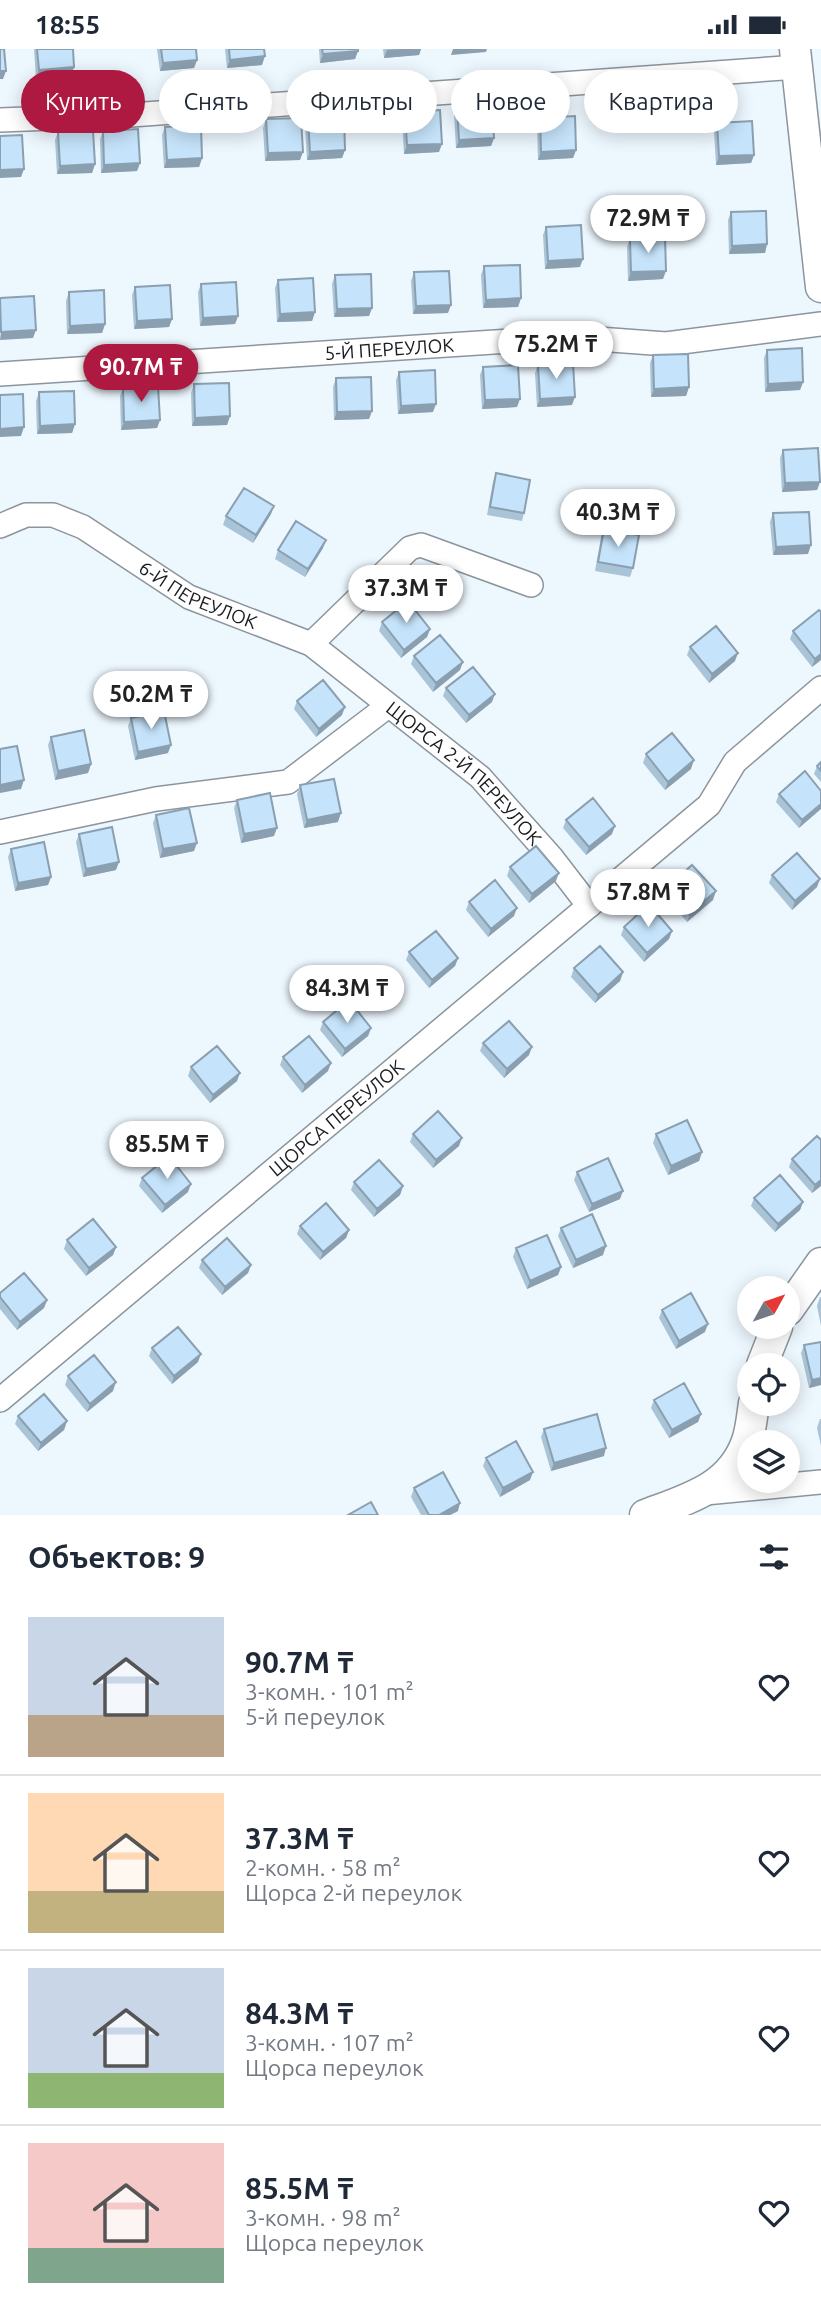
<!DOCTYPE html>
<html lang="ru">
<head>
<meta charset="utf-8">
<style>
  body { margin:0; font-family:Ubuntu,sans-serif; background:#f6f6f7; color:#1f2937; height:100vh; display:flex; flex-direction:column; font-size:26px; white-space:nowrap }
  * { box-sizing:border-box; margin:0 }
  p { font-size:23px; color:#747a83 }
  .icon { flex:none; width:38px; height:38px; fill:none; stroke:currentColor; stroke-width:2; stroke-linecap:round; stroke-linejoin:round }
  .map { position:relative; height:1466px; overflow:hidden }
  .sheet { display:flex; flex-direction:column; background:#fff; flex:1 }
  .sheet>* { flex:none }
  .banner { position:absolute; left:21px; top:21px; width:780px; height:63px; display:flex; gap:14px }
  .needle { width:46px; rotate:50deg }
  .tools { position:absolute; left:737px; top:1227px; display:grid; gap:14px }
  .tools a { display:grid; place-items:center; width:63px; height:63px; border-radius:50%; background:#fff; box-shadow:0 4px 18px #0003; font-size:35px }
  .price { position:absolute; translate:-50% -60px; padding:0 16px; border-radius:24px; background:#fff; color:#222; font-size:23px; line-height:46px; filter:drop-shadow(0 2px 4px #0008) }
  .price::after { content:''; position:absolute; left:50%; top:42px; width:21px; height:16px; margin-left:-10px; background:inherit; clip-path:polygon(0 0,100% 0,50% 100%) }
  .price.active { background:#ad1941; color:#fff }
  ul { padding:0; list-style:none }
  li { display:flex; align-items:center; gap:21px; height:175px; padding:0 28px }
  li+li { border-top:2px solid #e0e1e3 }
  li span { display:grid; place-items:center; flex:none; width:196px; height:140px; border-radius:0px; color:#555 }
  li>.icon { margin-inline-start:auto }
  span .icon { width:84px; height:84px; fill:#fffc; stroke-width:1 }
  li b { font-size:30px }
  h2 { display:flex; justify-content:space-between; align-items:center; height:84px; padding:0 28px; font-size:30px }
  .pill { padding:0 24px; border-radius:32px; background:#fff; box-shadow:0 4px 18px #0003; font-size:24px; line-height:63px }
  .pill.active { background:#ad1941; color:#fff }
  .status { display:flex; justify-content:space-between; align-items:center; height:49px; padding:0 35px; background:#fff; direction:ltr }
  .status svg { height:19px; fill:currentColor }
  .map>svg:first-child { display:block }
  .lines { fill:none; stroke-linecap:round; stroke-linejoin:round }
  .minor-casing { stroke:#8c959c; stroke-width:26 }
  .tertiary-casing { stroke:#8c959c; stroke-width:33 }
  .minor { stroke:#fff; stroke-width:23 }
  .tertiary { stroke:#fff; stroke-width:30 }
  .wall { fill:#a9c3d7 }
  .shaded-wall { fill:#8a9faf }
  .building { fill:#c5e3fa; stroke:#8a9faf; stroke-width:2 }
  .labels { text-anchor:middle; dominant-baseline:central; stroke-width:6; stroke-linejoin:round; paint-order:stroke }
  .street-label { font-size:19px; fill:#1a1d20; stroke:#fff }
</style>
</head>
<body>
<div class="status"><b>18:55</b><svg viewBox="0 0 49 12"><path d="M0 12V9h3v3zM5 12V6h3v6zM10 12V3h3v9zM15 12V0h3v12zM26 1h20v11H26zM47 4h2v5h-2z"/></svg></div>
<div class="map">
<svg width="821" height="1466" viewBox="0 0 821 1466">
  <rect width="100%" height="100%" fill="#edf7fe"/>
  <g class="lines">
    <defs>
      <g id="minor">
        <path d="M0,71l131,-5 667,-48"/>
        <path id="s1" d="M0,325l571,-37 95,7 155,-20"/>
        <path id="s2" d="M0,477l26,-11h27l30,12 106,70 122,47 169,133 72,81 37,48"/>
        <path d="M311,595l99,-96 11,-3 110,40"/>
        <path d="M0,783l156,-33 132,-17 100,-76"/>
        <path id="s3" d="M0,1351l709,-595 26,-43 86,-74"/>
        <path d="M705,1444l116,-11"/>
      </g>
      <path id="tertiary" d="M795,0l26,238
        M788,1261l33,-47
        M762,1316l15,-38
        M645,1466c42,-16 86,-27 102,-74 4,-11 5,-25 7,-38"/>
    </defs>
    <use href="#minor" class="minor-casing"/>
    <use href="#tertiary" class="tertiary-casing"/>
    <use href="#minor" class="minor"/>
    <use href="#tertiary" class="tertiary"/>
  </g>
  <path class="wall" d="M34,0h39l1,18 -3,8 -35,3z
    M157,0h39l1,11 -3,8 -34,3z
    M225,0h39l-2,16 -35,3z
    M319,0h39l-3,10 -35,4z
    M383,0h38l-2,6 -35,3z
    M457,57l37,32 -3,8 -35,2 -2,-34z
    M405,63l34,40 -35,2 -2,-34z
    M308,69l37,32 -3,8 -35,2 -2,-34z
    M540,69l36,32 -3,8 -35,2 -1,-34z
    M266,70l34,41 -35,1 -2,-33z
    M717,74l37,32 -3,8 -35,2 -2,-34z
    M165,78l37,31 -3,9 -35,1 -2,-33z
    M103,82l37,32 -3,8 -36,2 -1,-34z
    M58,83l37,32 -3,9 -35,1 -2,-34z
    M731,163l36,32 -2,9 -36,1 -1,-34z
    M546,178l34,40 -35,2 -2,-34z
    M630,190l33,40 -35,2 -1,-34z
    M484,217l37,32 -3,9 -35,1 -2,-33z
    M414,223l34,41 -35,1 -2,-33z
    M335,226l37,33 -3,8 -35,1 -2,-33z
    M278,231l37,32 -3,9 -35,1 -2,-34z
    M201,235l37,32 -3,8 -35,2 -2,-34z
    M135,238l37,32 -3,8 -35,2 -2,-34z
    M69,243l36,32 -3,9 -35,1 -1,-33z
    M767,301l36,32 -3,8 -35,2 -1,-34z
    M653,306l36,32 -3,9 -35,1 -1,-34z
    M538,316l34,40 -35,2 -2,-34z
    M483,318l34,40 -35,2 -2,-34z
    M399,323l34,40 -35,2 -2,-34z
    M336,329l36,33 -3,8 -35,1 -1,-33z
    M194,335l36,32 -3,9 -35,1 -1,-33z
    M123,339l37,32 -3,8 -36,2 -1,-34z
    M39,343l36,32 -3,9 -35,1 -1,-33z
    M783,401l37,32 -3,8 -35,2 -2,-34z
    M496,424l28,40 -2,8 -35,-6 6,-33z
    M773,464l35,41 -35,1 -3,-33z
    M271,465l-18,29 -30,-18 3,-9z
    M604,480l29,39 -3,9 -35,-6 6,-34z
    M323,499l-18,29 -30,-18 3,-9z
    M382,573l48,7 -3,8 -26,21 -22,-27z
    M793,582l28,29 -9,7 -22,-28z
    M690,598l45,14 -26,22 -22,-28z
    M414,607l46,14 -27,22 -22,-28z
    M446,639l46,14 -26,21 -23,-27z
    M297,652l45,14 -26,22 -22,-28z
    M131,669l37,35 -33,7 -7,-34z
    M51,688l40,27 -3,9 -33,7 -7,-35z
    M646,705l45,15 -26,21 -22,-27z
    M821,713v20l-7,-8 3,-8z
    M300,736l38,37 -34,6 -7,-34z
    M821,742l-22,37 -23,-26 3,-8z
    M237,751l37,36 -33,7 -7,-35z
    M156,766l38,36 -34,7 -7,-35z
    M566,771l46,14 -26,21 -23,-27z
    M79,785l37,36 -33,7 -7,-35z
    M11,800l40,28 -3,8 -33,6 -7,-34z
    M510,818l46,14 -27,22 -22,-27z
    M772,826l45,12 -25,23 -23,-27z
    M667,838l46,13 -26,22 -23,-27z
    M469,853l45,14 -26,21 -22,-27z
    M624,878l48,4 -3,8 -25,23 -23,-27z
    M409,903l49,6 -3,8 -26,22 -23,-28z
    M574,919l49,4 -3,9 -25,22 -24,-26z
    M323,973l48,6 -3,8 -26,21 -22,-27z
    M483,994l46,12 -25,23 -24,-27z
    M283,1008l45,14 -26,22 -22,-28z
    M191,1018l46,14 -27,22 -22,-27z
    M413,1085l46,12 -26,22 -23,-26z
    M656,1085l46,18 -3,9 -31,14 -15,-32z
    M821,1091v46l-9,7 -23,-26 3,-8z
    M577,1123l43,27 -31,13 -15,-32z
    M142,1129l46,14 -26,21 -23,-27z
    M354,1133l49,4 -3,9 -26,22 -23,-27z
    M754,1149l49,4 -3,8 -25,22 -24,-26z
    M300,1177l49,4 -3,8 -26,22 -23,-26z
    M561,1179l42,27 -30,13 -15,-32z
    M67,1191l49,7 -3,8 -27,21 -22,-27z
    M516,1199l45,19 -3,8 -31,14 -14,-32z
    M202,1211l49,5 -3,8 -26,22 -23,-27z
    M0,1244l47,7 -3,8 -27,22 -17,-21z
    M820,1248h1v29l-4,-20z
    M662,1261l43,22 -29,17 -17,-31z
    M804,1296l17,40 -12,3 -8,-35z
    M152,1299l46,14 -26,22 -23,-28z
    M68,1327l45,15 -26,21 -22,-27z
    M654,1351l47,14 -3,8 -29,16 -18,-30z
    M18,1367l49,5 -3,9 -26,21 -23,-27z
    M820,1370h1v27l-4,-18z
    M544,1380l60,27 -53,15 -10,-34z
    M486,1409l44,22 -30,17 -17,-31z
    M414,1439l44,23 -8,4h-29l-10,-18z"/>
  <path class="shaded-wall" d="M401,0h20l-2,6 -35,3 3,-8z
    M453,0h34l-1,3 -35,3z
    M358,2l-3,8 -35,4 3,-9z
    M265,7l-3,9 -35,3 3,-8z
    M197,11l-3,8 -34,3 3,-8z
    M74,18l-3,8 -35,3 3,-8z
    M0,22h6l-3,8h-3z
    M494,89l-3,8 -35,2 3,-8z
    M442,95l-3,8 -35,2 3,-9z
    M345,101l-3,8 -35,2 3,-8z
    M576,101l-3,8 -35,2 3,-8z
    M303,103l-3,8 -35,1 3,-8z
    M754,106l-3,8 -35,2 3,-9z
    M202,109l-3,9 -35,1 3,-8z
    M140,114l-3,8 -36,2 3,-8z
    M95,115l-3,9 -35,1 3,-8z
    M24,120l-3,8 -21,1v-8z
    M767,195l-2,9 -36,1 3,-8z
    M583,210l-3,8 -35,2 3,-8z
    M666,222l-3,8 -35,2 3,-9z
    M521,249l-3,9 -35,1 3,-8z
    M451,256l-3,8 -35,1 3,-8z
    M372,259l-3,8 -35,1 3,-8z
    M315,263l-3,9 -35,1 3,-8z
    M238,267l-3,8 -35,2 3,-8z
    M172,270l-3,8 -35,2 3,-8z
    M105,275l-3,9 -35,1 3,-8z
    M36,281l-3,8 -33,2 1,-8z
    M803,333l-3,8 -35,2 3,-8z
    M689,338l-3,9 -35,1 3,-8z
    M575,348l-3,8 -35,2 3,-8z
    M520,350l-3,8 -35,2 3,-9z
    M436,355l-3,8 -35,2 3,-8z
    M372,362l-3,8 -35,1 3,-8z
    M230,367l-3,9 -35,1 3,-8z
    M160,371l-3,8 -36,2 3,-8z
    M75,375l-3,9 -35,1 3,-8z
    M24,378l-3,9 -21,1v-8z
    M820,433l-3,8 -35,2 3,-9z
    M274,457l-3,8 -18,29 3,-8z
    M326,491l-3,8 -18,29 3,-8z
    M811,496l-3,9 -35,1 3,-8z
    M430,580l-3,8 -26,21 3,-8z
    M738,604l-3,8 -26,22 3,-9z
    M821,605v6l-9,7 3,-8z
    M463,613l-3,8 -27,22 3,-9z
    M495,645l-3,8 -26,21 3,-8z
    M345,658l-3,8 -26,22 3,-8z
    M171,696l-3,8 -33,7 3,-8z
    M694,711l-3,9 -26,21 3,-8z
    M91,715l-3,9 -33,7 3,-9z
    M24,731l-3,9 -21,4v-8z
    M821,755v5l-22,19 3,-8z
    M341,764l-3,9 -34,6 3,-8z
    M615,777l-3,8 -26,21 3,-8z
    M277,779l-3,8 -33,7 3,-9z
    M197,794l-3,8 -34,7 3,-9z
    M119,813l-3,8 -33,7 3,-8z
    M559,824l-3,8 -27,22 3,-9z
    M51,828l-3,8 -33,6 3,-8z
    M820,830l-3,8 -25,23 3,-9z
    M716,842l-3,9 -26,22 3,-9z
    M517,859l-3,8 -26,21 3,-8z
    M672,882l-3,8 -25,23 3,-9z
    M458,909l-3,8 -26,22 3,-8z
    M623,923l-3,9 -25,22 3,-8z
    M371,979l-3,8 -26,21 3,-8z
    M532,998l-3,8 -25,23 3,-9z
    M331,1014l-3,8 -26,22 3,-8z
    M240,1024l-3,8 -27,22 3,-8z
    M462,1089l-3,8 -26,22 3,-8z
    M702,1103l-3,9 -31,14 3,-9z
    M821,1131v6l-9,7 3,-8z
    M191,1135l-3,8 -26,21 3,-8z
    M403,1137l-3,9 -26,22 3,-8z
    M623,1142l-3,8 -31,13 3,-8z
    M803,1153l-3,8 -25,22 3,-8z
    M349,1181l-3,8 -26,22 3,-8z
    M606,1197l-3,9 -30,13 3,-8z
    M116,1198l-3,8 -27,21 3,-8z
    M251,1216l-3,8 -26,22 3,-8z
    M561,1218l-3,8 -31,14 3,-8z
    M47,1251l-3,8 -27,22 3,-8z
    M708,1275l-3,8 -29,17 3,-8z
    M201,1305l-3,8 -26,22 2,-8z
    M821,1329v7l-12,3 3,-8z
    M116,1333l-3,9 -26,21 3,-8z
    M701,1365l-3,8 -29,16 3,-8z
    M67,1372l-3,9 -26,21 3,-8z
    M606,1399l-2,8 -53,15 3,-8z
    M533,1423l-3,8 -30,17 3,-9z
    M460,1454l-2,8 -8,4h-11z"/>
  <path class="building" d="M0,0h4l2,22h-6z
    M37,0h36l1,18 -35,3z
    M161,0h35l1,11 -34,3z
    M229,0h35l1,7 -35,4z
    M322,0h36v2l-35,3z
    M492,55l2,34 -35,2 -2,-34z
    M440,61l2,34 -35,1 -2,-33z
    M344,67l1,34 -35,2 -2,-34z
    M575,67l1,34 -35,2 -1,-34z
    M301,69l2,34 -35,1 -2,-34z
    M752,72l2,34 -35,1 -2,-33z
    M201,76l1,33 -35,2 -2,-33z
    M138,80l2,34 -36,2 -1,-34z
    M93,82l2,33 -35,2 -2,-34z
    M22,86l2,34 -24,1v-34z
    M766,162l1,33 -35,2 -1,-34z
    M581,176l2,34 -35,2 -2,-34z
    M665,188l1,34 -35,1 -1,-33z
    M520,216l1,33 -35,2 -2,-34z
    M449,222l2,34 -35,1 -2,-34z
    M371,225l1,34 -35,1 -2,-34z
    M313,229l2,34 -35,2 -2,-34z
    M236,233l2,34 -35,2 -2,-34z
    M170,236l2,34 -35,2 -2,-34z
    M104,241l1,34 -35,2 -1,-34z
    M34,247l2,34 -35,2 -1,-34z
    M802,299l1,34 -35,2 -1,-34z
    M688,305l1,33 -35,2 -1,-34z
    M573,314l2,34 -35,2 -2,-34z
    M518,316l2,34 -35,1 -2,-33z
    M435,321l1,34 -35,2 -2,-34z
    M371,328l1,34 -35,1 -1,-34z
    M229,334l1,33 -35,2 -1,-34z
    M158,337l2,34 -36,2 -1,-34z
    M74,342l1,33 -35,2 -1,-34z
    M23,345l1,33 -24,2v-34z
    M818,399l2,34 -35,1 -2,-33z
    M496,424l34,7 -6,33 -34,-6z
    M244,439l30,18 -18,29 -30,-19z
    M809,463l2,33 -35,2 -3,-34z
    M296,472l30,19 -18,29 -30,-19z
    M604,480l35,6 -6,33 -35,-6z
    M408,552l22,28 -26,21 -22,-28z
    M819,561l2,2v42l-6,5 -22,-28z
    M716,577l22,27 -26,21 -22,-27z
    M440,586l23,27 -27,21 -22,-27z
    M473,618l22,27 -26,21 -23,-27z
    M323,631l22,27 -26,22 -22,-28z
    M164,662l7,34 -33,7 -7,-34z
    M84,681l7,34 -33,7 -7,-34z
    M672,684l22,27 -26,22 -22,-28z
    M17,697l7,34 -24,5v-36z
    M821,713v9l-4,-5z
    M805,722l16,20v13l-19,16 -23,-26z
    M334,730l7,34 -34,7 -7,-35z
    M270,744l7,35 -33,6 -7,-34z
    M593,749l22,28 -26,21 -23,-27z
    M189,759l8,35 -34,6 -7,-34z
    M112,778l7,35 -33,7 -7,-35z
    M44,793l7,35 -33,6 -7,-34z
    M536,797l23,27 -27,21 -22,-27z
    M797,804l23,26 -25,22 -23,-26z
    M692,816l24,26 -26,22 -23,-26z
    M495,831l22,28 -26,21 -22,-27z
    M649,855l23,27 -25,22 -23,-26z
    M436,882l22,27 -26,22 -23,-28z
    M600,897l23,26 -25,23 -24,-27z
    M349,951l22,28 -26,21 -22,-27z
    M509,972l23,26 -25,22 -24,-26z
    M309,987l22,27 -26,22 -22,-28z
    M217,997l23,27 -27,22 -22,-28z
    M438,1062l24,27 -26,22 -23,-26z
    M687,1071l15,32 -31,14 -15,-32z
    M817,1087l4,4v40l-6,5 -23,-26z
    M169,1107l22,28 -26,21 -23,-27z
    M608,1109l15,33 -31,13 -15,-32z
    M379,1111l24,26 -26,23 -23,-27z
    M780,1126l23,27 -25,22 -24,-26z
    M326,1154l23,27 -26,22 -23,-26z
    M592,1165l14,32 -30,14 -15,-32z
    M93,1170l23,28 -27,21 -22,-28z
    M547,1186l14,32 -31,14 -14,-33z
    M227,1189l24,27 -26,22 -23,-27z
    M24,1224l23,27 -27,22 -20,-25v-4z
    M691,1244l17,31 -29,17 -17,-31z
    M178,1278l23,27 -27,22 -22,-28z
    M821,1293v36l-9,2 -8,-35z
    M94,1306l22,27 -26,22 -22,-28z
    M684,1334l17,31 -29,16 -18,-30z
    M44,1345l23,27 -26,22 -23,-27z
    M597,1365l9,34 -52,15 -10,-34z
    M516,1392l17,31 -30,16 -17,-30z
    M443,1423l17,31 -21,12h-10l-15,-27z
    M371,1453l7,13h-30z"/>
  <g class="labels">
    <g class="street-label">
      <text stroke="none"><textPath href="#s1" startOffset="390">5-Й ПЕРЕУЛОК</textPath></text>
      <text stroke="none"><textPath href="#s2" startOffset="222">6-Й ПЕРЕУЛОК</textPath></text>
      <text stroke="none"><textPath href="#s2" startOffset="546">ЩОРСА 2-Й ПЕРЕУЛОК</textPath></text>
      <text stroke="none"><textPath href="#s3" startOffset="439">ЩОРСА ПЕРЕУЛОК</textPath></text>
    </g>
  </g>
</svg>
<div class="tools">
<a><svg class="needle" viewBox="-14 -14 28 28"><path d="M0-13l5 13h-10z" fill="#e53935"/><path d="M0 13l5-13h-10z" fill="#747a83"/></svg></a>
<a><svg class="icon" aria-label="locate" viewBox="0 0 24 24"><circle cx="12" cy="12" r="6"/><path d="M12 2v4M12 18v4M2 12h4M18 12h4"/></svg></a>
<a><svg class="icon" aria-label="layers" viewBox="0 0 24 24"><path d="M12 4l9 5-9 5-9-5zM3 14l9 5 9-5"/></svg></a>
</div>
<b class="price" style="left:648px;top:206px">72.9M ₸</b>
<b class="price" style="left:556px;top:332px">75.2M ₸</b>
<b class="price active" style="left:141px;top:355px">90.7M ₸</b>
<b class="price" style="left:618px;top:500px">40.3M ₸</b>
<b class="price" style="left:406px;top:576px">37.3M ₸</b>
<b class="price" style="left:151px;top:682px">50.2M ₸</b>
<b class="price" style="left:648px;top:880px">57.8M ₸</b>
<b class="price" style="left:347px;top:976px">84.3M ₸</b>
<b class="price" style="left:167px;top:1132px">85.5M ₸</b>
<div class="banner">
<a class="pill active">Купить</a>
<a class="pill">Снять</a>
<a class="pill">Фильтры</a>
<a class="pill">Новое</a>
<a class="pill">Квартира</a>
</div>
</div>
<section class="sheet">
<h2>Объектов: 9<svg class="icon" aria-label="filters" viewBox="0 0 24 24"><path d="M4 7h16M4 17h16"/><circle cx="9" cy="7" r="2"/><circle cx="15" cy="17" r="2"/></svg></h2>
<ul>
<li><span style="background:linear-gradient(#c9d6e8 70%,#b9a48a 0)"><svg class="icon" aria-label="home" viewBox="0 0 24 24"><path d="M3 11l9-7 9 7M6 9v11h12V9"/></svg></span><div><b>90.7M ₸</b><p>3-комн. · 101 m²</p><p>5-й переулок</p></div><svg class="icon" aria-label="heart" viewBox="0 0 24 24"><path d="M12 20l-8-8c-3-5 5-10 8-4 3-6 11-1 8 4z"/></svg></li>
<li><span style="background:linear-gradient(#ffd9b3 70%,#c2b280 0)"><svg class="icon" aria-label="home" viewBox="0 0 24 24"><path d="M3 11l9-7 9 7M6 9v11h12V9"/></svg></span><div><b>37.3M ₸</b><p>2-комн. · 58 m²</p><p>Щорса 2-й переулок</p></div><svg class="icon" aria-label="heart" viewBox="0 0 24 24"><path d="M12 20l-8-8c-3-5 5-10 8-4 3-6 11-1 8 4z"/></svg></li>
<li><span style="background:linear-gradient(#c9d6e8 75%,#8fb573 0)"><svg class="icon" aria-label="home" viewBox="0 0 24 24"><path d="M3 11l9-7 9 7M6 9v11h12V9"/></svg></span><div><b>84.3M ₸</b><p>3-комн. · 107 m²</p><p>Щорса переулок</p></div><svg class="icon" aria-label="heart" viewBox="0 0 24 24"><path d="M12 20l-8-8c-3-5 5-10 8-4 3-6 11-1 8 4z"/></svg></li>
<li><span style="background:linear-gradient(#f6c9c9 75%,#7fa58c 0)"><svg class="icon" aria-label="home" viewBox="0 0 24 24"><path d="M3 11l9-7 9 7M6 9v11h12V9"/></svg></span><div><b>85.5M ₸</b><p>3-комн. · 98 m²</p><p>Щорса переулок</p></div><svg class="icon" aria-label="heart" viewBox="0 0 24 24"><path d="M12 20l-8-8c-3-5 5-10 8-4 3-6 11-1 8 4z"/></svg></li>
</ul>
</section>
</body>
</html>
